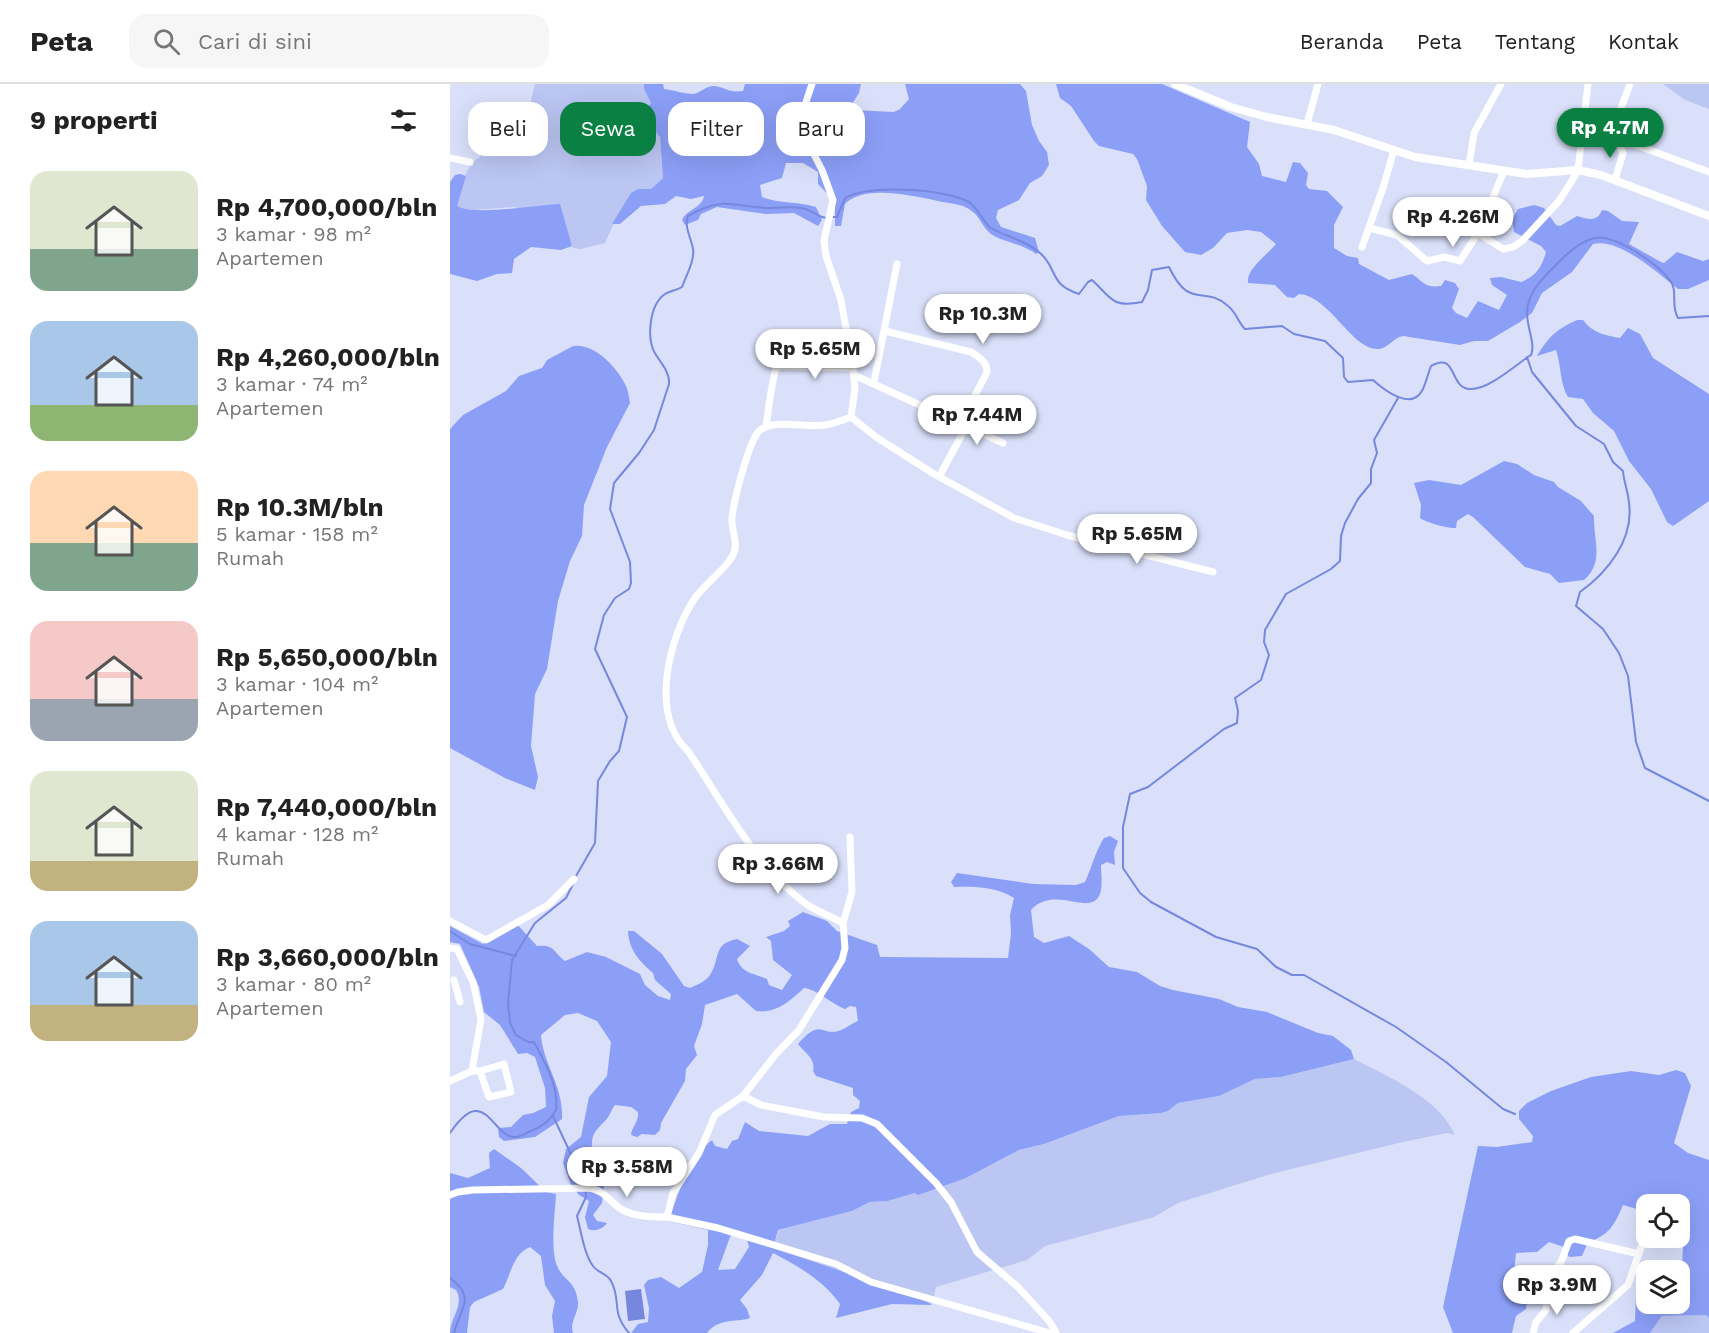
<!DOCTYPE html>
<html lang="id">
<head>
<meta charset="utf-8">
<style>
  body { margin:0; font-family:"Work Sans",sans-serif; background:#f6f6f6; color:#222; height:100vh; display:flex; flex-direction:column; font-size:22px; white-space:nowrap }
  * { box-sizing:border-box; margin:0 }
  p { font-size:20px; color:#767676 }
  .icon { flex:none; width:33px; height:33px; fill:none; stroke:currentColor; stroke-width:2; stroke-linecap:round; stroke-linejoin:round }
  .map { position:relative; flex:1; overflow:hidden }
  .side { display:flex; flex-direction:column; background:#fff; width:450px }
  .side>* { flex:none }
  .top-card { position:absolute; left:18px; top:18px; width:570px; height:54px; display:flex; gap:12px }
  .fabs { position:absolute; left:1186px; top:1110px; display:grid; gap:12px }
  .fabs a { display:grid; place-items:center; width:54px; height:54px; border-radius:12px; background:#fff; box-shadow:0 6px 24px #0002; font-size:30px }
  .price { position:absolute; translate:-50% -51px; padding:0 14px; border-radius:21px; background:#fff; color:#222; font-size:20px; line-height:39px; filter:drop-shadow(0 2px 3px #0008) }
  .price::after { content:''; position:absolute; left:50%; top:36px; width:18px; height:14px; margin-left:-9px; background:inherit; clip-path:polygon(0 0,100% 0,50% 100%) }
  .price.current { background:#0b8043; color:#fff }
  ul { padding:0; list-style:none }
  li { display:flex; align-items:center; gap:18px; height:150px; padding:0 30px }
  li span { display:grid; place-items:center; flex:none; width:168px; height:120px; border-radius:18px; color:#555 }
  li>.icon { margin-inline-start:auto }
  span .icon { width:72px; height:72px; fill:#fffc; stroke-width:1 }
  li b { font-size:26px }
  h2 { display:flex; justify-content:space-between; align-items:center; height:72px; padding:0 30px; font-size:26px }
  .pill { padding:0 21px; border-radius:18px; background:#fff; box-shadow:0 6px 24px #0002; font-size:21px; line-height:54px }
  .pill.current { background:#0b8043; color:#fff }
  header { display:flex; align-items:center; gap:36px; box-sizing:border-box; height:84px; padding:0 30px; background:#fff; border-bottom:2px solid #e0e0e0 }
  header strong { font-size:28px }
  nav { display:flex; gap:33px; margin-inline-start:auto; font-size:21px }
  .search { width:420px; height:54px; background:#f6f6f6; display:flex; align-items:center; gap:15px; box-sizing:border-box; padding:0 21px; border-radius:18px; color:#767676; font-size:22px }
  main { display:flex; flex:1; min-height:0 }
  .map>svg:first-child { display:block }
  .green { fill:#bbc6f3 }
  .forest { fill:#8c9ff7; fill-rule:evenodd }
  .water { fill:#7687dd }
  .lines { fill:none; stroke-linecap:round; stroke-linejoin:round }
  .stream { stroke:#7687dd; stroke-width:2 }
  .minor { stroke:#fff; stroke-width:7 }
  .tertiary { stroke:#fff; stroke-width:8 }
</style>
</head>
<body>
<header>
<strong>Peta</strong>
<div class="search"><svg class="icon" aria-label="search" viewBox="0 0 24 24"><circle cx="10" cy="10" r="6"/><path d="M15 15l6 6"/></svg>Cari di sini</div>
<nav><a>Beranda</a><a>Peta</a><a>Tentang</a><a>Kontak</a></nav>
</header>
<main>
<section class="side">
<h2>9 properti<svg class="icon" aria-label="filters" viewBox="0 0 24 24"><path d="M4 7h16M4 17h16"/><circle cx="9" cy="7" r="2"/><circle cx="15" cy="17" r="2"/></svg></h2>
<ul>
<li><span style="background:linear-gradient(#dfe7d0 65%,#7fa58c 0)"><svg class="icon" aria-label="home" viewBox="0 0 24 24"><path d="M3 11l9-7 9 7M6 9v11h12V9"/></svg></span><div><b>Rp 4,700,000/bln</b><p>3 kamar · 98 m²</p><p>Apartemen</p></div></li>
<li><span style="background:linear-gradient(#a9c7e8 70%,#8fb573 0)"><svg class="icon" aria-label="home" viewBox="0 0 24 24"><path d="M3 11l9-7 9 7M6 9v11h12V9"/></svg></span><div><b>Rp 4,260,000/bln</b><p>3 kamar · 74 m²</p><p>Apartemen</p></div></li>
<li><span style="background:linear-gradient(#ffd9b3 60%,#7fa58c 0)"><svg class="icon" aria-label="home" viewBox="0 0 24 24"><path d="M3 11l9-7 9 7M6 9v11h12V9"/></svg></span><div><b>Rp 10.3M/bln</b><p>5 kamar · 158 m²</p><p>Rumah</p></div></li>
<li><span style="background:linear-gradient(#f6c9c9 65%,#9aa5b1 0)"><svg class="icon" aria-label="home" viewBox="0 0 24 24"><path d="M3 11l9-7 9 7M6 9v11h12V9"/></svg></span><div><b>Rp 5,650,000/bln</b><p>3 kamar · 104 m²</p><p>Apartemen</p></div></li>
<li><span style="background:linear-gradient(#dfe7d0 75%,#c2b280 0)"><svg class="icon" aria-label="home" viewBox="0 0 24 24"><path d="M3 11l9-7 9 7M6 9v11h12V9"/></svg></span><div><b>Rp 7,440,000/bln</b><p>4 kamar · 128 m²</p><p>Rumah</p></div></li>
<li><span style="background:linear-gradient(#a9c7e8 70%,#c2b280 0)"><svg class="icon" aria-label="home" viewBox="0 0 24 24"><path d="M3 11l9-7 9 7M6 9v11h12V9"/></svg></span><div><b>Rp 3,660,000/bln</b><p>3 kamar · 80 m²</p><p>Apartemen</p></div></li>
</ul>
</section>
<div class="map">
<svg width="1259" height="1249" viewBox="0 0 1259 1249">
  <rect width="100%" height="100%" fill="#dae0fa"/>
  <path class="green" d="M85,0h109v5l7,14 -6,8 15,26 3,41 -12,11h-13c-17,18 -23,32 -33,54l-24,6 -8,-1 -5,-12 -53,-29 -41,3 -12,-1 -6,-3c6,-16 8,-41 24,-49l7,-27 11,-4 27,-1z
    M1213,0h46v25l-24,-9z
    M904,975c33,17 86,40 101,76l-8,-2 -44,9 -132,32 -93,29 -24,14 -109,29 -18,14 -91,27 -4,18 -11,-7 -142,-48 -4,-9 4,-11 73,-19 18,-9 19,-1 77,-23 53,-28 25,-6 75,-28 42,-3 7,-2 10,-8 41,-7 36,-17 26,-2z
    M1256,1231l3,3v15h-59l12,-17z"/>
  <path class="forest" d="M194,0h19l1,5c10,1 20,5 29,5 8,-1 13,-9 22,-8 12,2 13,7 28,5l2,-7h116l-2,9 -7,11 1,6 41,2 6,-3 9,-10 -4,-15h115l6,7 6,34 7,16 8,11 2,13 -7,11 -12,7 -11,17 -21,10 -2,8 5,9 34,11 4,14 -3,2c-13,-10 -29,-11 -42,-18 -11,-6 -13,-18 -21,-24 -10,-8 -19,-8 -30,-10 -25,-5 -78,-19 -98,2l-4,22h-6v-24l-17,-18v-12l-15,-9h-17l-4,15 -22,7 2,12c18,7 36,4 54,10l6,13 -4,6 -24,-13 -28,1 -49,-7 -16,7 -3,6 -13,5 -3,-5c5,-11 20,-12 22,-24l-13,3 -15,-3 -11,8 -24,2 -21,18h-8l19,-31 7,-4h13l12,-11 -3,-41 -15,-19v-7l6,-8 -7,-14z
    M606,0h106l88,38 -3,25 12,17 3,12 24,6 7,-20 7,1 8,10 -2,12 3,4 18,2 16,16 -9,18v23l13,8 11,2 1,6 30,16 23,-6c12,8 12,14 29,12l4,-6 10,3 4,6 -7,19 4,5 11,5 11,-17 21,9 8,-15 -15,-10 -2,-7 11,-1 20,5c15,-6 21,-15 25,-30l-5,-6 -27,-14 -2,-13 6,-10 16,-4 10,3 12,17 4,1 17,-10c10,3 20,7 25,-6l6,1 14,10 17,1 -10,22 32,18 3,1 13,-11 26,9 6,-2v21l-21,9h-10c-19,-15 -59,-52 -85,-45l-21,28 -30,21 -10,20 -12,9 -32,19h-14l-14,4 -57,-9c-10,2 -15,12 -24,13 -26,3 -50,-54 -80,-55l-5,4 -7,-1 -12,-12 -27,-2c-2,-14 19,-28 28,-39l-15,-12 -14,-2 -20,3 -14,15 -12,7 -16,-3 -23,-26 -16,-26 1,-14 -10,-27 -4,-5 -34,-8 -5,-5 -23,-35 -11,-8z
    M10,90l6,2 -9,30c16,10 81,-1 103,-2l12,42 -11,4 -30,-3 -17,12 -2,14 -15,1 -20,7 -27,-7v-92l5,-7z
    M1127,236h6c10,13 21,15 37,18l8,-10 12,6 13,24 56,36v107l-36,25 -6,-4 -16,-33 -22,-28 -15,-30 -21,-18 -10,-14 -15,-2c-8,-12 -7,-33 -12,-47l-19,6c11,-19 20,-27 40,-36z
    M123,262c21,-3 43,20 52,38 3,5 4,13 5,19l-23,44 -23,58 -2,31 -12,25 -12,40 -11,68 -12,25 -4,52 7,31 -3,13 -30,-12 -55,-30v-319l13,-14 43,-24 13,-15 23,-8 5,-8z
    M1054,377l13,3 17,11 20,7 4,5 23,14 13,15c-1,24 11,45 -10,64l-25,3 -9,-9 -25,-7 -52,-50 -5,-3 -11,7 -1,7c-7,1 -31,-6 -36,-10l1,-13 -7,-22 15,-3 32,5z
    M660,752l8,5 -4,11 1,13 -8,-3 -6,3c0,9 2,21 -1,29 -10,24 -45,-10 -69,16l3,27 10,6 25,-7 20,13 20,18 28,5 23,14 13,4 46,9 19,8 29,5 51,21 15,3 18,14 3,9 -73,18 -26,2 -36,17 -41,7 -10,8 -7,2 -42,3 -75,28 -25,6 -53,28 -48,17 -3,-2 -27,8 -18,1 -18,9 -74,19 -3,11 4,9 142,48 11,7 -40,-1 -56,14 4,-14c-16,-23 -42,-38 -67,-51l-11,22 -22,25 7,9 3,9 -3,1c-16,3 -29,0 -40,14h-76l7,-9 10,-2 1,-14 -5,-23 4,-5 13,-3 18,11 23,-16 6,-27v-15l-39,-9c8,-26 21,-63 43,-81l3,6 12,3 5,-8 6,-2 7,-17 14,9 49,5 22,-12h17l4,-12 8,-4 1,-7 -7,-6v-7l-37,-12 -3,-5c3,-12 -8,-18 -15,-27 24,-28 23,-6 43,-14 6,-2 11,-7 17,-9l-2,-14 -6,-1 -5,3c-13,-5 -29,-20 -41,-21 -14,13 -28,26 -48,23l-19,-17 -32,11 -3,19 -8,22 3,9 -11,14 -1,12 -24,42 -1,7 -5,5 -13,-1 -5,3 -6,-2c1,-9 8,-13 7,-23l-7,-5 -16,-2c-4,5 -6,13 -11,17 -9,9 -13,13 -12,27l11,7 -9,16 10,14 -2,17 -9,12 4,6 10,2c-4,6 -12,9 -19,6l-3,-12 4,-16 -10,-6 -8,-10 -8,-22 3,-14 15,-12 8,-40 18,-21 4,-34 -14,-21 -19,-8 -13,2 -24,20c2,29 23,52 21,84l-27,18 -31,4 -5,-4 -1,-9 13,-1 12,-12 10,-2 13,-6 -1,-19 -10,-31 -8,-4 -9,1 -18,-29 -16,-13 -5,-25 -19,-43 -10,-2v-16l33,18 32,-22 22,24c18,-2 16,6 28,15l22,-9 19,5 34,17 5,11 13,11 12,4 1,-6 -16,-14 -2,-7c-14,-12 -24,-23 -25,-42h6l28,23 22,32 6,2c7,-3 16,-7 20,-13 11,-17 2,-31 27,-36l13,7 -13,13c5,15 17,14 30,20l2,6 13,5 10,-15 -19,-15 -2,-19 -5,-4 18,-6 6,-5 -2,-5 15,-9 24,9 10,10 40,14 3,12 128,1 3,-24 -1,-19 4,-17c-16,-11 -41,-12 -60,-11l-3,-5 6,-9 76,11 43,1 9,-3c7,-15 10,-30 19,-44zM287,1146l9,6 3,11 -14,22 -17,1 12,-33z
    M1226,986l9,3 6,13 -17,57 14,10 21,7v158l-3,-3 -44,1 -12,17h-37l22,-12 1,-27 11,-5v15h33l4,-76 -4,-2v-22h-33v8l-24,-7c-8,19 -14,31 -35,37l-6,14 -13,1 -5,-10 -15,-5 -12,10 -21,1 -2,21 15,5 -3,30 -10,7 -4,17h-59l-10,-26 35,-161 19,1 35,-5 1,-6 -14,-17v-8l8,-8 24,-12 40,-14 40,-6 28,4z
    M44,1065l27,19 25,24 10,2c-1,20 -6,54 1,72 7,16 18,13 21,36 1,11 -9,20 -5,31h-19l-2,-17 3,-15 -10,-16 -4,-29 -11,-9c-17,7 -19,27 -27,42l-29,13 -4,5 -3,26h-17c0,-15 15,-28 6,-43l-6,-3v-114l18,5 22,-10 -1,-15z"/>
  <path class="water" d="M191,1205l4,30 -17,2 -3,-30z"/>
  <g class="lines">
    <path class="stream" d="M382,133h5l8,-19c25,-14 96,-9 122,3 12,6 14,20 24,27 15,9 33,11 49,25 18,15 8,31 39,41l9,-12 4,-2c20,18 19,28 50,22l6,-12 4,-20 17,-3c21,44 34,17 59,39 8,6 10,16 17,23l37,-3 12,8 31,7 18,17 1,19 4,5 25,-2c11,10 39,32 50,9 3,-7 5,-15 8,-23 26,-15 18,21 38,23 19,2 46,-24 62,-34 6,-13 -9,-34 -2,-54 4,-13 15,-24 24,-33 11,-12 26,-26 41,-30 21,-4 62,25 75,41 10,11 1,26 9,39l31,-2
      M1077,273l5,15 44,54 28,18 9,18 10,9c1,12 5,20 6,32 5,36 -21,69 -49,89l-4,14 27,23 16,24 9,23 8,66 9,26 64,33
      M948,314l-24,42 3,13 -6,16v14l-13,16 -13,24 -4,13 -1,25 -9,8 -45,25 -21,36 -1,12 5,13 -8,25 -26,18 3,13 -1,12 -13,6 -76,58 -18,7 -7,33v41l17,25 11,9 65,35 41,12 19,18 16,8h12l92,52 50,35 57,47 12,5
      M126,792l19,-33 3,-62 12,-20 9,-10 8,-34 -32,-68 9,-34 11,-17 14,-9 2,-6 -1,-21 -20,-53 4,-26 25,-30 15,-23 15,-46c1,-11 -7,-20 -13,-29 -10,-15 -7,-50 9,-61 5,-3 12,-4 17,-7 4,-11 13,-27 11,-38 -2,-12 -9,-21 -5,-33 37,-21 43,-9 81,-8 10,0 22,-2 32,0 10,1 17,10 26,10
      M0,847l20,13 46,12
      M103,1032l32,68 1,13 -9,19c4,15 7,38 16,50 5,7 15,8 18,15 11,20 -1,30 18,52
      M0,1049c34,-51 42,2 63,4 6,1 13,-4 18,-6 11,-4 19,-10 25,-21 3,-24 -11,-47 -22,-68h-6l-12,-7 -6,-12 -2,-20 4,-43 23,-37 31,-25 7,-14
      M0,1194c27,20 10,30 4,55"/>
    <path class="minor" d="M362,0l-9,27v22l19,37 11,30 -9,41 2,15 15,44 12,68 2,20 -4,29c-8,3 -17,7 -26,8 -18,3 -53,-7 -66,6 -10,10 -26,72 -27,87 -1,11 5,22 3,31 -2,15 -31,35 -40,49 -26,38 -46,118 -7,153 34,50 68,116 118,153 12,8 25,12 37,19l2,25 -3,12 -43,70 -23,24 -33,42 -28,19 -16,38 -26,40 -6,24 51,11 118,36 35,18 179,51
      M857,40l11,-40
      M1132,41l127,47
      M1161,51l19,-51
      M1165,52l8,17 -8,27
      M0,74l20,4
      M1019,81l5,-32 27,-49
      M919,144l28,7 30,26 17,-4 16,4 18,-28 26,-62
      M1028,149l25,16 10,-2 9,-6 37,-40 14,-22 5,-9 10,-86
      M912,163l21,-59 11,-38
      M435,247l86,21c8,5 17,11 16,20l-27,53
      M328,282l75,2
      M404,291l149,68
      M424,298l23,-118
      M401,333l25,20 58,37 80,44 53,17 146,37
      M316,342c3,-17 7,-67 20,-77 15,-12 41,-13 60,-16
      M489,393l27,-50
      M0,837l36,19 62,-35 26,-26
      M393,839l9,-31 -2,-55
      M0,864l7,1 16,33 8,37 -9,52 -22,10
      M4,896l6,22
      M22,987h8l9,26 22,-5 -7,-28 -24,7
      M293,1012l18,9 63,12 38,1 15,6 59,59 15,19 26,50 41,35 32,35 6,11
      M0,1111l8,-3 15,-2 117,-2c15,3 19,13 31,21 13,8 32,8 46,8
      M1083,1249l3,-11 10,-12 6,-37 9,-11 8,-21 6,-2 64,15
      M1123,1249l55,-48 19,-55"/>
    <path class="tertiary" d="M725,0l56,23 36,10 67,13 81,27 112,17 51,-4 23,5 108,41"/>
  </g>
</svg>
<div class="fabs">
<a><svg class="icon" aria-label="locate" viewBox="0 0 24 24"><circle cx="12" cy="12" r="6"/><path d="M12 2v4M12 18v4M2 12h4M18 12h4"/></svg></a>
<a><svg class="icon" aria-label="layers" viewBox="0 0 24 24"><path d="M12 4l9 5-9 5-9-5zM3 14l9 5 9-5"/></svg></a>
</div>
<b class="price current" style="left:1160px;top:75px">Rp 4.7M</b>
<b class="price" style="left:1003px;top:164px">Rp 4.26M</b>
<b class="price" style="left:533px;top:261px">Rp 10.3M</b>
<b class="price" style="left:365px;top:296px">Rp 5.65M</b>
<b class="price" style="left:527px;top:362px">Rp 7.44M</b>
<b class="price" style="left:687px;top:481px">Rp 5.65M</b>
<b class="price" style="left:328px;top:811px">Rp 3.66M</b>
<b class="price" style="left:177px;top:1114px">Rp 3.58M</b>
<b class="price" style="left:1107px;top:1232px">Rp 3.9M</b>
<div class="top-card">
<a class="pill">Beli</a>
<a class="pill current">Sewa</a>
<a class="pill">Filter</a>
<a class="pill">Baru</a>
</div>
</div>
</main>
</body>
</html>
